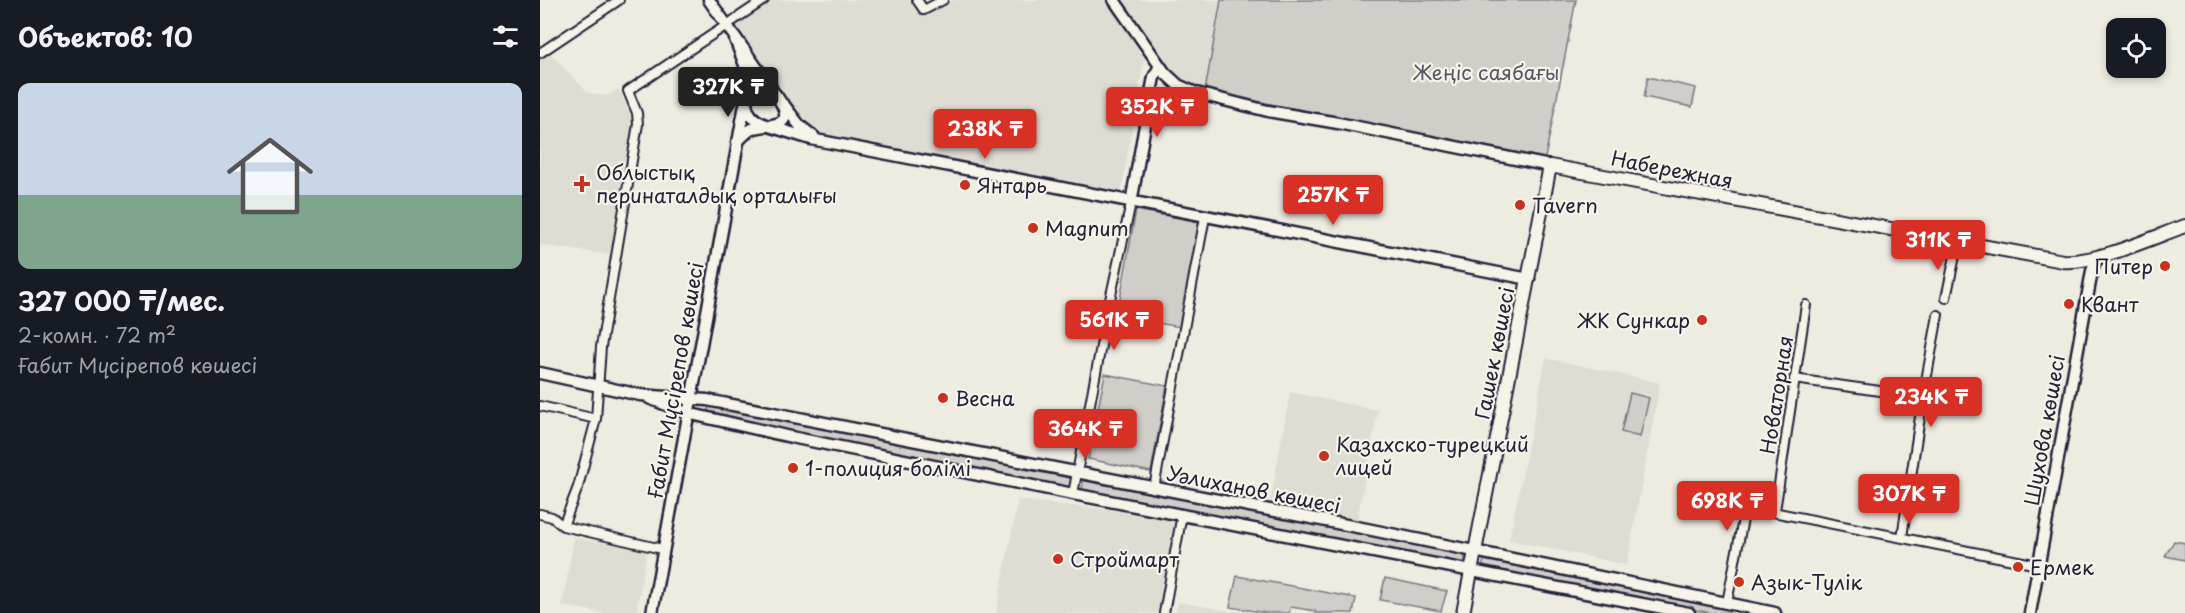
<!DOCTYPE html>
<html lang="ru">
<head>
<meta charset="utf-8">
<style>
  body { margin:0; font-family:"Playpen Sans",sans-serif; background:#242831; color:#f1f3f6; height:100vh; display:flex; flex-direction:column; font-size:22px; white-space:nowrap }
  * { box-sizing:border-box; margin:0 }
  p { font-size:20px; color:#9ea1a6 }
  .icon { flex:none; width:33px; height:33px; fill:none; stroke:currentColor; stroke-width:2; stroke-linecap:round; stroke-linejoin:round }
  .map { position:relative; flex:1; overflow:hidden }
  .side { display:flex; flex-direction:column; background:#171b24; width:540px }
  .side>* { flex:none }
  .controls { position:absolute; left:1566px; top:18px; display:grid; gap:12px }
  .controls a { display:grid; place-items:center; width:60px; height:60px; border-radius:12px; background:#171b24; box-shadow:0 3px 9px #0003; font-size:30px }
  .price { position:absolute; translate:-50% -51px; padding:0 14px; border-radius:6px; background:#d93025; color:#fff; font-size:20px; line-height:39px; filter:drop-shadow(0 2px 3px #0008) }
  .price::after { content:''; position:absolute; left:50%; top:36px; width:18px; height:14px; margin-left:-9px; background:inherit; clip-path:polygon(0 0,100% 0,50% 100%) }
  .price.selected { background:#222; color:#fff }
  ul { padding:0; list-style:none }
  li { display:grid; align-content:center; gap:12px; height:318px; padding:0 18px }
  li+li { border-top:2px solid #363941 }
  li span { display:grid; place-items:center; height:186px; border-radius:12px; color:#555 }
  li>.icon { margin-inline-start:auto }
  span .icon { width:108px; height:108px; fill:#fffc; stroke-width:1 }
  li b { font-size:26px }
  h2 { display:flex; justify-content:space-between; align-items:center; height:72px; padding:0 18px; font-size:26px }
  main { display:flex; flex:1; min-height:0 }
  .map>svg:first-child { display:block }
  .built { fill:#dfdcd4 }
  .green { fill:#d1cdc9; stroke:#7a7882; stroke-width:1.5 }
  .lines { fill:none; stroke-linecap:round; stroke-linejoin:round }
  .street-casing { stroke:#22223b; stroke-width:12 }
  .secondary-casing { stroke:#22223b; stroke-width:15 }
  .primary-casing { stroke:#22223b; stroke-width:16 }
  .street { stroke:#f7f3e8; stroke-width:8 }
  .secondary { stroke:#f7f3e8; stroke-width:10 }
  .primary { stroke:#f7f3e8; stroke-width:12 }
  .poi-dot { fill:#c8321e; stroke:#f7f3e8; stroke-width:2 }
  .labels { text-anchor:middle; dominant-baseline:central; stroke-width:4.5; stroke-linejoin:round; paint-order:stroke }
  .park-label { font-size:20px; fill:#575566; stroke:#f7f3e8 }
  .street-label { font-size:20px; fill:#22223b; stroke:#f7f3e8 }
  .poi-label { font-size:20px; fill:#22223b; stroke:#f7f3e8; text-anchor:start }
</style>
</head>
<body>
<main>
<section class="side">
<h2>Объектов: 10<svg class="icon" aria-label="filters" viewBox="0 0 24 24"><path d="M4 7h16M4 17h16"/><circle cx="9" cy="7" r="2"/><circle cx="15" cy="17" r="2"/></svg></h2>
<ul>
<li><span style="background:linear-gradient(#c9d6e8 60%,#7fa58c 0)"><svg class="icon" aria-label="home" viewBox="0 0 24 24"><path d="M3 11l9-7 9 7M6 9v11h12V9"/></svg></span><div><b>327 000 ₸/мес.</b><p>2-комн. · 72 m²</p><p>Ғабит Мүсірепов көшесі</p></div></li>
</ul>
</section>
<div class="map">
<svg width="1645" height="613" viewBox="0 0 1645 613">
  <rect width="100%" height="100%" fill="#eeebe1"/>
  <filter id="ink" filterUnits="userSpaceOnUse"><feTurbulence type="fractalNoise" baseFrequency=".0167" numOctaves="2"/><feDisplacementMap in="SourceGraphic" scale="12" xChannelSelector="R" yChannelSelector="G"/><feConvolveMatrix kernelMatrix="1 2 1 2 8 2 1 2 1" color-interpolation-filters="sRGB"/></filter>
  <g filter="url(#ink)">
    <path class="built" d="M233,0h138l12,16 30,-16h153l38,58 -23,136 -287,-55 -14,-4 -10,-7 -12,-13 -65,-89z
      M579,0h102l-16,91 -23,-12 -29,-29z
      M9,52l39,41 19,3 12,-7 14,33 -21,133 -72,-10v-187z
      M1006,358l114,25 -33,182 -118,-25z
      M750,392l88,18 -21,110 -87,-17z
      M478,500l162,18 -19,95h-165z
      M34,538l73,12 -11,63h-32l-42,-7z
      M638,602l63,11h-65z"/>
    <path class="green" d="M681,0h355l-31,158 -340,-67z
      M1108,77l48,11 -4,19 -48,-10z
      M596,210l64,12 -20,105 -63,-11z
      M565,374l62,12 -16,86 -63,-13z
      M1090,393l19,5 -9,39 -19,-5z
      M169,404l364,72 -2,11 -364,-72z
      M544,478l382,75 -2,11 -382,-75z
      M1634,541l11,2v17l-20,-4z
      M944,560l246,48 -1,5h-18l-229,-44z
      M697,576l119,22 -3,15h-38v-2l-24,-4 -2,6h-23l-36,-6z
      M845,578l62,13 -6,20 -61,-11z"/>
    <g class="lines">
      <defs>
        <path id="street" d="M377,0l7,10 19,-10
          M0,53l79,-53
          M1406,298l12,-56
          M1254,379l129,18
          M0,406l56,13
          M614,488l51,-271
          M533,494l35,-185 23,-106
          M1235,511l31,-206
          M0,514l12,3 11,9 99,23
          M23,526l15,-39 18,-68 5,-72 37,-223 -1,-11 -9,-22 136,-91
          M1362,537l21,-140 15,-82
          M1187,603l16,-84 7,-8 8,-2 280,56
          M624,613l18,-99"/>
        <path id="secondary" d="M169,0l62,88
          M574,0l51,73 13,12 18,8 72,18 70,12 212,43
          M244,105l16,21 14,11
          M197,142c5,-5 9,-10 15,-13 15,-6 45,1 28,-28 -4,-7 -10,-13 -17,-17l-9,2c-16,18 -5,34 15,40l42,13 718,140
          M591,203l18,-100 5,-26 6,-11
          M0,373l100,22 67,5 660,129 408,84
          M109,398l38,15 104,24 282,57 616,119
          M112,613l94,-514 2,-26 -13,-34
          M1490,613l62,-342 3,-9 6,-7"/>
        <path id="primary" d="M923,613l87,-447 513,95c32,3 91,-24 122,-35"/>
      </defs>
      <use href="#street" class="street-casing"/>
      <use href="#secondary" class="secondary-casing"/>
      <use href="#primary" class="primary-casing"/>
      <use href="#street" class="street"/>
      <use href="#secondary" class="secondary"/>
      <use href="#primary" class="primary"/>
    </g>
  </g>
  <g class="poi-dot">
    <path d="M39 175h6v6h6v6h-6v6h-6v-6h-6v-6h6z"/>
    <circle cx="425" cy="185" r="6"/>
    <circle cx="980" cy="205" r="6"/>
    <circle cx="493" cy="228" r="6"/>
    <circle cx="1625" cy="266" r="6"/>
    <circle cx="1529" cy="304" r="6"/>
    <circle cx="1162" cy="320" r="6"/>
    <circle cx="403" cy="398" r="6"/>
    <circle cx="784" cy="456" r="6"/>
    <circle cx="253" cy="468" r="6"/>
    <circle cx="518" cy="559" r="6"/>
    <circle cx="1478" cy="567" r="6"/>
    <circle cx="1199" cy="582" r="6"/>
  </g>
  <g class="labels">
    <g class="park-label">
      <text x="946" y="72">Жеңіс саябағы</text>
    </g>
    <g class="street-label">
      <text transform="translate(1132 169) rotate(11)">Набережная</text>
      <text transform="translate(954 353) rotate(-79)">Гашек көшесі</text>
      <text transform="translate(135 380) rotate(-80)">Ғабит Мүсірепов көшесі</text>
      <text transform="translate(1236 395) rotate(-81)">Новаторная</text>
      <text transform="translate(1504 430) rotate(-80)">Шухова көшесі</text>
      <text transform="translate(714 489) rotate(11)">Уәлиханов көшесі</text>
    </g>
    <g class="poi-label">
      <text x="56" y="172">Облыстық<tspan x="56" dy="23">перинаталдық орталығы</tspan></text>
      <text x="437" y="185">Янтарь</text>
      <text x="992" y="205">Tavern</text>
      <text x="505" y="228">Magnum</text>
      <text x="1613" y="266" text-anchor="end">Питер</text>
      <text x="1541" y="304">Квант</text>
      <text x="1150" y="320" text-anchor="end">ЖК Сункар</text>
      <text x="415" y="398">Весна</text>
      <text x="796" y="444">Казахско-турецкий<tspan x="796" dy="23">лицей</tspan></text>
      <text x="265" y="468">1-полиция болiмi</text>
      <text x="530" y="559">Строймарт</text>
      <text x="1490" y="567">Ермек</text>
      <text x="1211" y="582">Азык-Тулiк</text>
    </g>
  </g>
</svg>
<div class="controls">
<a><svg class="icon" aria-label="locate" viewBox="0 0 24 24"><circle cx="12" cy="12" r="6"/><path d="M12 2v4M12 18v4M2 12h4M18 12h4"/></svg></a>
</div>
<b class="price selected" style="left:188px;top:118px">327K ₸</b>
<b class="price" style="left:617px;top:138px">352K ₸</b>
<b class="price" style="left:445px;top:160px">238K ₸</b>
<b class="price" style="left:793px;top:226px">257K ₸</b>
<b class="price" style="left:1398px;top:271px">311K ₸</b>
<b class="price" style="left:574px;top:351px">561K ₸</b>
<b class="price" style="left:1391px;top:428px">234K ₸</b>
<b class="price" style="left:545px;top:460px">364K ₸</b>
<b class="price" style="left:1369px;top:525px">307K ₸</b>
<b class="price" style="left:1187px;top:532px">698K ₸</b>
</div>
</main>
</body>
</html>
